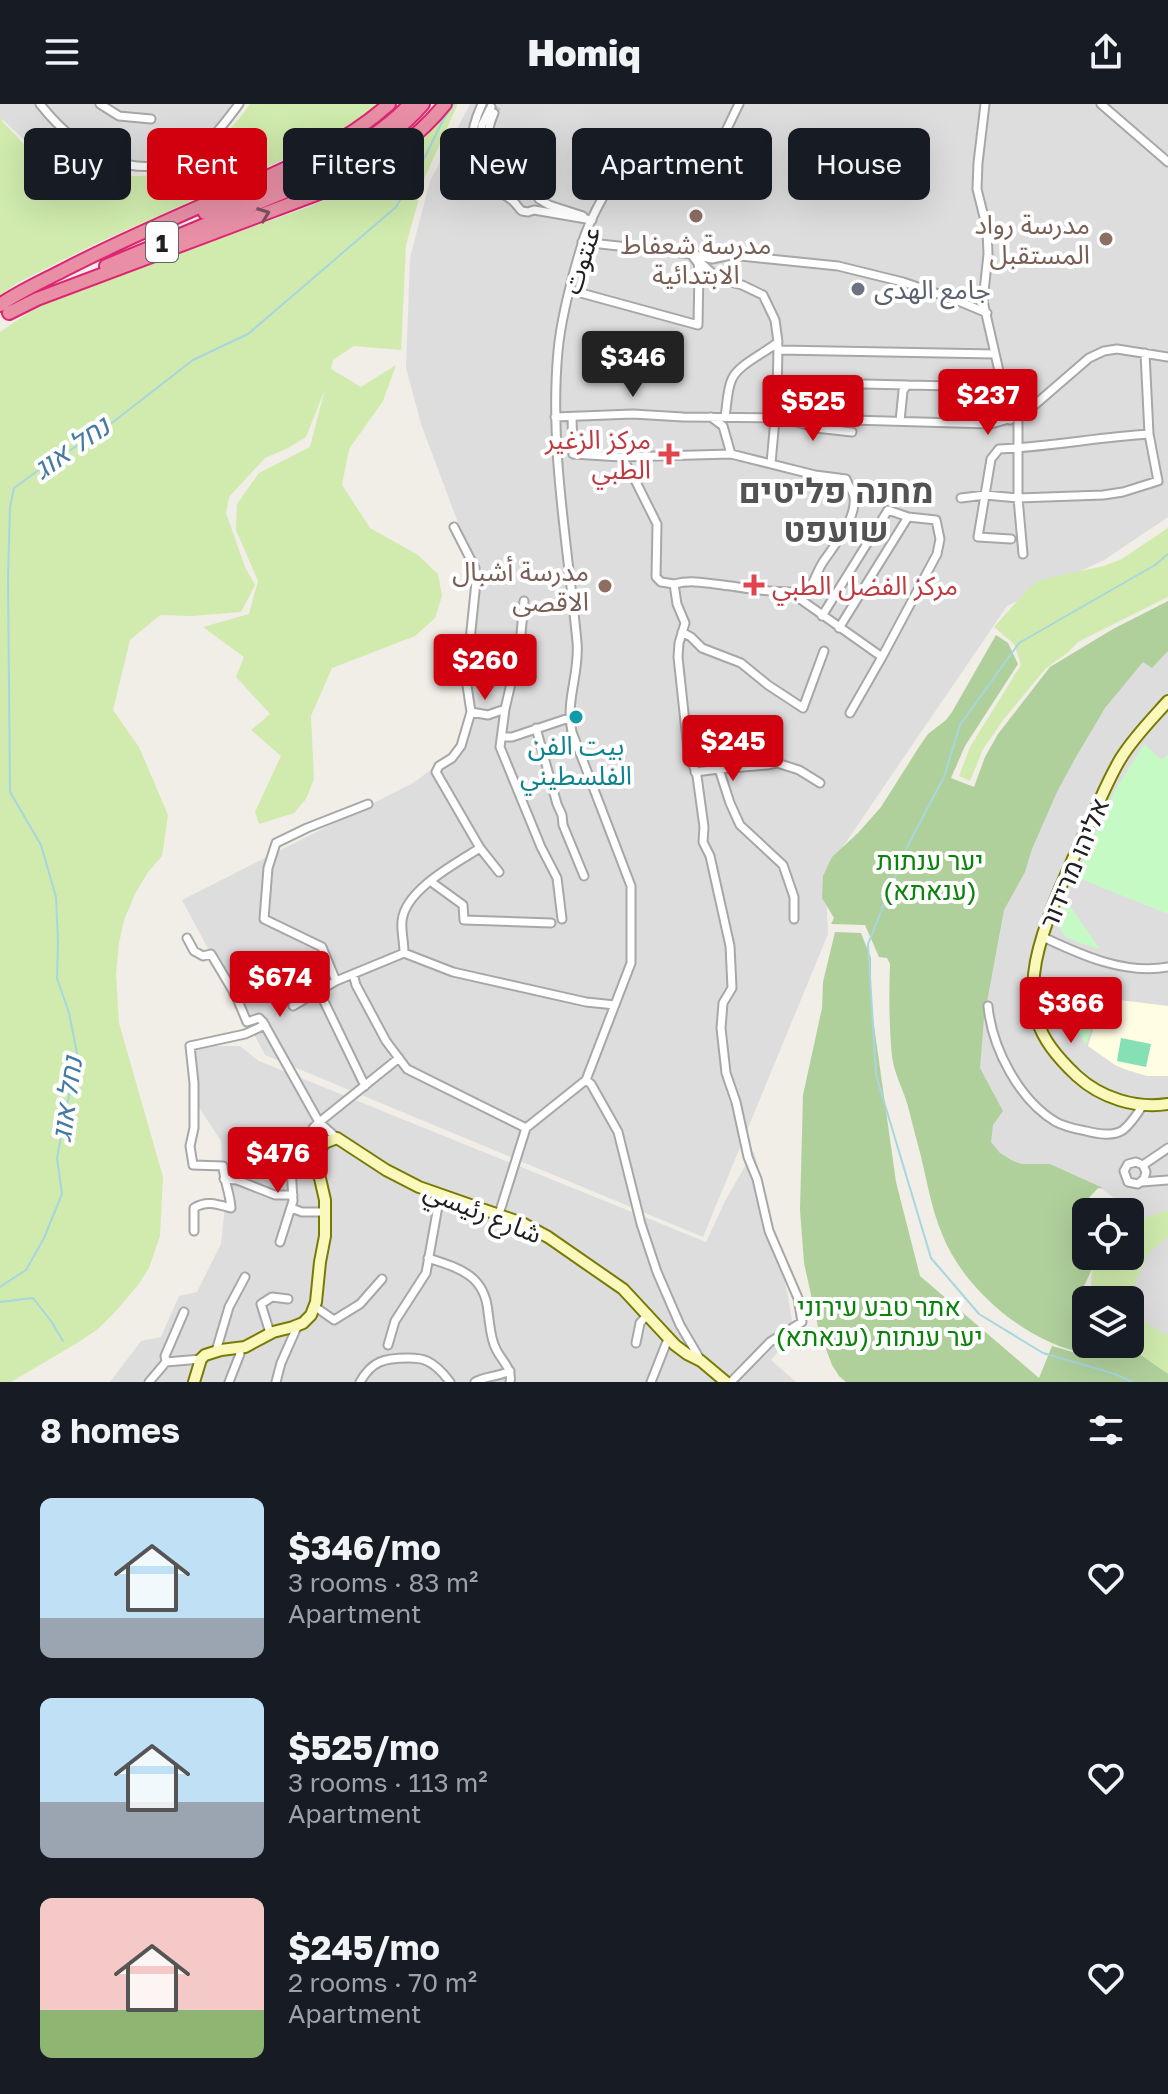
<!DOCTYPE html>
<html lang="en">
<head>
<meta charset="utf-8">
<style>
  body { margin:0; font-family:"Golos Text","Noto Sans Arabic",Heebo,sans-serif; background:#20242c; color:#f1f3f6; height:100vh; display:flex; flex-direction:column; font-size:30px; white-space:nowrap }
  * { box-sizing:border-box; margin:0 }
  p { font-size:26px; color:#9ea1a6 }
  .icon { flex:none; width:44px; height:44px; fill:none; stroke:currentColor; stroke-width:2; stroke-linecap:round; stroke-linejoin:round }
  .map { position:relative; height:1278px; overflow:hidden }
  .details { display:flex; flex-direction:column; background:#171b24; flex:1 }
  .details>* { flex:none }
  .top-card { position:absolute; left:24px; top:24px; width:1120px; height:72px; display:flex; gap:16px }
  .buttons { position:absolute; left:1072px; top:1094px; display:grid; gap:16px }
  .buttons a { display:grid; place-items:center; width:72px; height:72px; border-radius:12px; background:#171b24; box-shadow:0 8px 32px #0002; font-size:40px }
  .price { position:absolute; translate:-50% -68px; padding:0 18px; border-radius:8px; background:#d1000f; color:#fff; font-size:26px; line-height:52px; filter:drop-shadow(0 2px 4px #0008) }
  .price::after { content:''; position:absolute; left:50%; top:48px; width:24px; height:18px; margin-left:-12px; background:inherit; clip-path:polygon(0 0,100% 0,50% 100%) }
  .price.selected { background:#222; color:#fff }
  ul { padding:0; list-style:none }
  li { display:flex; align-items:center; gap:24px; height:200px; padding:0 40px }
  li span { display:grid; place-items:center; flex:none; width:224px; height:160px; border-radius:12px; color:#555 }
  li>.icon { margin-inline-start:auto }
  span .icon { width:96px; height:96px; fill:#fffc; stroke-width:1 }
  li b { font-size:34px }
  h2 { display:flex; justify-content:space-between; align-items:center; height:96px; padding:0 40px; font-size:34px }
  .chip { padding:0 28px; border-radius:12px; background:#171b24; box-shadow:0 8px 32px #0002; font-size:28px; line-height:72px }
  .chip.selected { background:#d1000f; color:#fff }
  header { display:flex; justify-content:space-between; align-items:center; height:104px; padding:0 40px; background:#171b24; font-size:36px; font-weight:800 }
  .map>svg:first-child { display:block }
  .residential { fill:#dedddd }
  .education { fill:#fffde2 }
  .grass { fill:#d0ebad }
  .forest { fill:#afd09b }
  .park { fill:#c5fac5 }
  .pitch { fill:#85e0b6 }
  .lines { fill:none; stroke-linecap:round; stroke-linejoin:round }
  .stream { stroke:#a7d6df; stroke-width:2 }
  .street-tunnel { stroke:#c7c4bf; stroke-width:7; stroke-dasharray:7 3.5; stroke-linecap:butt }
  .street-casing { stroke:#a7a7a7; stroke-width:11 }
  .secondary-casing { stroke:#777b04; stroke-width:14 }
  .highway-casing { stroke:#dd2672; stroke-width:16 }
  .street { stroke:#fff; stroke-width:7 }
  .secondary { stroke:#faf9bb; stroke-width:10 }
  .highway { stroke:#e88fa6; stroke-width:12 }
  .oneway { stroke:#7a525c }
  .education-dot { fill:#8d6e63; stroke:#fff; stroke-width:3 }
  .worship-dot { fill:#6b7280; stroke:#fff; stroke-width:3 }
  .health-dot { fill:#e0444e; stroke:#fff; stroke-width:3 }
  .culture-dot { fill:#0f9aa8; stroke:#fff; stroke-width:3 }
  .labels { text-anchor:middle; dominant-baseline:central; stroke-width:8; stroke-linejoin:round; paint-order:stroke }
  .shield { fill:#fff; stroke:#636363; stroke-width:2 }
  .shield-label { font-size:24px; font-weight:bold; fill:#202020 }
  .education-label { font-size:26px; fill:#785e54; stroke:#fff; text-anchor:end }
  .street-label { font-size:26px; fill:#202020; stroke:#fff }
  .worship-label { font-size:26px; fill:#5b616d; stroke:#fff; text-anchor:start }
  .health-label { font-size:26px; fill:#be3a42; stroke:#fff; text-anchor:end }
  .culture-label { font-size:26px; fill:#0d838f; stroke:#fff }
  .park-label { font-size:26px; fill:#0b820c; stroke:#fff }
  .water-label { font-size:28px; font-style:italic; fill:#457aa2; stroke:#fff }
  .district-label { font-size:34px; font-weight:bold; fill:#535353; stroke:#fff }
</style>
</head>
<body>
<header><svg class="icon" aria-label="menu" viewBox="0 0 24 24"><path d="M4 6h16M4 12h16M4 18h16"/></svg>Homiq<svg class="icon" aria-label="share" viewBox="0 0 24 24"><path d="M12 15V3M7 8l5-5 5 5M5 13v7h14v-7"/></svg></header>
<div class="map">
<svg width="1168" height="1278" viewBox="0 0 1168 1278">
  <rect width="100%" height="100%" fill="#f1ede7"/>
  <path class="residential" d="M0,0h241l-21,32 -45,32 -50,5 -76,-10 -46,-43 -3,1z
    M470,0h698v413l-64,43 -97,46 -182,267 3,61 -125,303 -438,-182 -83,-155 231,-117 44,-32 13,-39 -3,-40 8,-104 -54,-144 -15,-56 4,-110 20,-77z
    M1168,520v724l-38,-21v-27h-10l10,-44 1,-45 -29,-22 -47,-9 -66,-26 -22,-44 48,-276 63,-105z
    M191,942h49l19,15 447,181 20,-43 28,-48 33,140 7,41 -23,28 25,22h-686l31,-41 20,-4 18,-41 18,-4 24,-48 4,-38 -4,-65 -23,-35z"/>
  <path class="education" d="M1103,894l65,8v70h-21l-23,-7 -9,-4 -27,-19z"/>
  <path class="grass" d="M250,0h129l-19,15 -64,35 -203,91 -74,37 -19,13v-181l2,7 35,37 45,30 22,-18c12,2 25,7 38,6 47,-2 82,-35 108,-72z
    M452,0h5v2l-32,71 -19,68 -5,105 -47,-4 -21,14 -2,9 30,18 35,-22 -13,36 -34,48 -7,36 28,43 48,27 20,19 4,22 -7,22 -20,18 -83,32 -21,48 3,63 -8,20 -12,14 -35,11 -4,-12 26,-56 -30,-26 19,-16 -34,-37 8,-20 -41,-30 46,-13 9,-33 -22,-51 1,-26 22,-31 51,-26 15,-58 -19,48 -18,11 -23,10 -36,39 -3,16 19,54 10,18 -14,27 -49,4 -32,-1 -30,25 -17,70 26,37 29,68 -6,41 -14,16 -13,22 -11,26 -5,23 -3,31 3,49 44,154 -3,59 -11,32 -11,17 -22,26 -18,18 -21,14 -66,39h-11v-1050l43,-29 16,-7 249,-89 44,-19 31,-19 26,-20z
    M1168,424v69l-90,45 -11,11 -22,16 -41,50 -21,30 -13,32 -11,-5 11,-29 51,-82 -7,-21 -20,-17 35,-39 11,-8 64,-14 18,-7z
    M1168,1106v26l-20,18 -20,46h-36l-1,-15 2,-29h37v-37l9,1z
    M1130,1209l38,23v44l-59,-36h21z"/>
  <path class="forest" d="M1168,497v50l-16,17 -9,-6 -38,46 -29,49 -19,35 -25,57 -7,23 -21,38 -20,108 -4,50 23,43 -10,14 -2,17 9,11 13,8 9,3h28l53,24h-5l-11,12 8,12h-9v44h12l-14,30 3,14 -1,44h3l-1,10c-60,-10 -124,-64 -146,-120 -12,-29 -16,-60 -24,-89 -4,-14 -7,-28 -11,-42 -5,-16 -13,-30 -15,-47 -3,-30 -3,-62 -2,-92l-3,-6 -8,-1 -14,-32 -34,-1 3,-6 -12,-20 1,-22 9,-19 26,-24 23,-26 38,-60 9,-13 18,-14 6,-8 44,-77 12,8 10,21 -53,82 -14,32 23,9 11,-30 13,-23 52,-67 63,-38z
    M835,828l26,1 10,25v46l25,178 24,94 119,102 13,-32 38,11 2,-13h33l43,30v8h-322l-7,-6 -7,-11 -13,-34 -15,-68 -4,-53 3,-115 19,-87 1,-26z"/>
  <path class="park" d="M1144,640l18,16 6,-6v160l-92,-37 38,-85z
    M1064,794l36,51c-35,-11 -48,-10 -36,-51z
    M1062,878l40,15 -16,48 -21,-40 -20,9 -3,-22 18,2z"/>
  <path class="pitch" d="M1121,934l30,6 -5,23 -29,-6z"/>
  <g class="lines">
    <path class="stream" d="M0,1183l26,-17 18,-32 18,-44 -5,-36 9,-49 12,-51 -9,-45 -12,-35 1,-36 -2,-45 -15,-52 -31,-53 -2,-215 2,-70 4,-19 26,-19 64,-40 89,-69 55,-26 148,-127 23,-38 24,-49 11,-16
      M0,1198l33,-4 18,23 12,20
      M1132,1278l-17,-8 -72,-21 -64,-39 -48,-56 -55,-183 -8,-131 40,-99 36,-68 16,-52 59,-82 136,-78 13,-11"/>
    <path class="street-tunnel" d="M486,1l1,-1
      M494,9l6,-9"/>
    <defs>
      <path id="street" d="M40,0c38,48 98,85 157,46 17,-12 30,-30 42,-46
        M100,0l19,12 32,3
        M482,0c-14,30 -16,60 10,83 7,6 16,9 22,15 3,3 5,7 8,9l6,1 6,-2 58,10
        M985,0l-7,59 -1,26 10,40 1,25 -5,47 16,70v16l11,33
        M1101,0l67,58
        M491,3l-9,18 -1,11 5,22 27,27 21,5 5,9
        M494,9c-8,19 -9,32 1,49
        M539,95l10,6 34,11
        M582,138l109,12 21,5 19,-4 107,11 65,16 53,18 31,13
        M570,186l128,35 1,-55 -1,-7 -7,-9 28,25 23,6 21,10 12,25 3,22c-13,11 -39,22 -46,37 -5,10 -5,27 -7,38
        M779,246l216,4
        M777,278l130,3
        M555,313l78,-3 50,3 98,1 210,6 32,-9 66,-57 15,-7 13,-2 51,8
        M572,313l1,37 48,3 110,-3
        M711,313l12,9 8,28 84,21 31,4c2,6 7,12 8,18 3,21 -20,49 -31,65 -6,9 -8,19 -15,29 -25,3 -53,-1 -77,-5 -20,-2 -38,-7 -57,-2l3,20 8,19 -6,20 -1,14 10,93 9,26 7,51 -1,15 7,14 20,90 2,42 -9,15 -2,25 5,45 10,29 12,55 9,22 12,52 29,67 4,24 -32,20 -39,40
        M1018,313v81l5,56
        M791,316l25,8 36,4
        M900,317l3,-30 4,-6 92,2
        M621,353l10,15 26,52 -1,53 5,5 13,2
        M771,359l6,-65 1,-52
        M961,394l24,-3 33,3 85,-3 20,-3 35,-11 -9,-47 -4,-81
        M454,423l21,41 1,14 -10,97 5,33 -10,34 -9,12 -13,8 -3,6 44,76 19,24
        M1011,435l-33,-2 13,-78 8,-10c50,-2 100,-12 150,-15
        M806,488l-6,7 82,58 -32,56
        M524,497l-4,44 -15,64 -5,38 41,100 16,31 5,41
        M822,512l66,-106 20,7
        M839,524l69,-111 28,3 4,19 -3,15 -55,103
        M682,528l9,5 11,11 39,15 27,22 35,23 21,-57
        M471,608l17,3 17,-6
        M536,624l21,76 5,11 1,10 21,51
        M724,624l-5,41 48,-4 10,-2 22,7 21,13
        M502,633h10l57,-19
        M695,668l24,-3 11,34 10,22 43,40 11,32v22
        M430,777l33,24 1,15 87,3
        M1043,833c38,18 82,38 125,30
        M187,834l7,13 9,5 8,-2 25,42 11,26 12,-4 4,4 56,100 18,16
        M404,849l49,19 133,30 29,3
        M353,870l3,11 30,56 21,28 119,59
        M336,877l-14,-34 -58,-28 4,-51 8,-25 31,-15 61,-24
        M319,887l46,95
        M234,890l49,-34
        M293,902l43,-25 68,-28c0,-11 -3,-22 -2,-32 3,-31 54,-58 78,-73
        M988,902c4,42 31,94 68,116 9,5 20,7 30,9 12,3 27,6 37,-1 8,-6 14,-16 20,-25
        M312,1032l1,-8 4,-4 82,-66
        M1143,1061l3,7 -2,7 -6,5 -10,-2 -4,-11 4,-7 8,-2 7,3 25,-17
        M224,1075l13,1 38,15h18
        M1142,1078l26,-2
        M291,1104l11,4h22
        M499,1110l27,-86 60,-48
        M194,1127v-23c12,-8 23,-4 37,0 -1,-15 -7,-27 -8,-42l-30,-1 -3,-19 4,-18v-45l-4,-37 55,-12 20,-9
        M280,1138l13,-41 -3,-52
        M428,1154c31,10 57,17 60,54 2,12 2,26 8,37 5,11 17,20 14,33
        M314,1202l20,14 26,-16 22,-25
        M270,1229l-9,-29 11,-7 16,2
        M636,1239l4,-20 8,-9
        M388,1241l7,-24 31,-48 14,-78
        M216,1247l13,-44 16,-30
        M700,1255l-20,-34 -23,-53 -16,-48 -23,-92 -27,-48 -5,-4 45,-117v-77l-59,-154c-7,-32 8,-59 5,-90 -9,-96 -28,-194 -19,-291 3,-33 14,-74 24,-107 8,-28 29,-60 43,-86l77,16c15,-22 25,-46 37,-70
        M166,1258l35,-3
        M149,1278l17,-20 -1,-6 19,-44
        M229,1278l11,-28 -1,-6
        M276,1278l5,-19 16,-36
        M360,1278c12,-21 24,-24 48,-24 6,0 13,0 19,3 9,4 17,13 23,21
        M475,1278c10,-6 23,-5 35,-11
        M651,1278l17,-43"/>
      <path id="secondary" d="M1168,597c-16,18 -34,36 -47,57 -14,23 -23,48 -35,72 -17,38 -42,90 -50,131 -4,20 -3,42 2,61 6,21 24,40 39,54 24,22 59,33 91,28
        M194,1278l7,-23 4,-4 16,-5 24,-3 28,-15 20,-5 10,-4 8,-8 5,-13 4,-40 5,-26v-36l-6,-26v-22l5,-9 13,-5 49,32 33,17 103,36 26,14 75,52 52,56 12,9 14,7 25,21"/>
      <path id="highway" d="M205,109c70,-29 152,-53 205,-109
        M106,162c44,-18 88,-37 132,-55 66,-27 137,-52 185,-107
        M0,201c20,-14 43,-24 64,-35 60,-31 121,-57 183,-84 49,-22 101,-45 142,-82
        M9,209l28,-14 301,-113c39,-20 79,-47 107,-82"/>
    </defs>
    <use href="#street" class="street-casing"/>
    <use href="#secondary" class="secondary-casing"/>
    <use href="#highway" class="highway-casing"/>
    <use href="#street" class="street"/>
    <use href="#secondary" class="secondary"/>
    <use href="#highway" class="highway"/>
  </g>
  <defs><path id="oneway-chevron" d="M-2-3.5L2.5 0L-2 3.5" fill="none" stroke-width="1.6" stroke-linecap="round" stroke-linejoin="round" transform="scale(2)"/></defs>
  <use class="oneway" href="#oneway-chevron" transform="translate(264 110) rotate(-21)"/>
  <g class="education-dot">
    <circle cx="696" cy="112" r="8"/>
    <circle cx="1106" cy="135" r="8"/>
    <circle cx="605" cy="482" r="8"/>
  </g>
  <circle class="worship-dot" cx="858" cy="185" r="8"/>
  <g class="health-dot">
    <path d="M665 338h8v8h8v8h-8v8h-8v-8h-8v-8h8z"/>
    <path d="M750 469h8v8h8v8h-8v8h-8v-8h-8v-8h8z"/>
  </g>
  <circle class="culture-dot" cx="576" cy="613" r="8"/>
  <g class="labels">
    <rect class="shield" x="146" y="118" width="32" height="40" rx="6"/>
    <g class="shield-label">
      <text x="162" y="138">1</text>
    </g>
    <g class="education-label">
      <text x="1090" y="120">مدرسة رواد<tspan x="1090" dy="30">المستقبل</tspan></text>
      <text x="696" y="140" text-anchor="middle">مدرسة شعفاط<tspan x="696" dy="30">الابتدائية</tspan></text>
      <text x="589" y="467">مدرسة أشبال<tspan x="589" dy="30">الاقصى</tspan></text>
    </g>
    <g class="street-label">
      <text transform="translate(581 156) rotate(-72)">عنتوت</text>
      <text transform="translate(1074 759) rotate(-67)">אליהו מרידור</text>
      <text transform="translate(483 1108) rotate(22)">شارع رئيسي</text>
    </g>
    <g class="worship-label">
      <text x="874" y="185">جامع الهدى</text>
    </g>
    <g class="health-label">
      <text x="651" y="335">مركز الزغير<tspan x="651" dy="30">الطبي</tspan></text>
      <text x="772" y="481" text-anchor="start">مركز الفضل الطبي</text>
    </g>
    <g class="culture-label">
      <text x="576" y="641">بيت الفن<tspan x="576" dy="30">الفلسطيني</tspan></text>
    </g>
    <g class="park-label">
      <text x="930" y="756">יער ענתות<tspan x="930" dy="30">(ענאתא)</tspan></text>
      <text x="879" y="1202">אתר טבע עירוני<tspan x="879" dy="30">יער ענתות (ענאתא)</tspan></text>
    </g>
    <g class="water-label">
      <text transform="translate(71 343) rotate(-35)">נחל אוג</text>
      <text transform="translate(66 995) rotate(-82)">נחל אוג</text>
    </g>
    <g class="district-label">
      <text x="836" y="386">מחנה פליטים<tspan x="836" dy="39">שועפט</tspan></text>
    </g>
  </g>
</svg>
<div class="buttons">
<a><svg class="icon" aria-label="locate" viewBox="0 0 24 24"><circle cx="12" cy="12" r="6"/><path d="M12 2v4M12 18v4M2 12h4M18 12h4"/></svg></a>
<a><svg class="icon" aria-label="layers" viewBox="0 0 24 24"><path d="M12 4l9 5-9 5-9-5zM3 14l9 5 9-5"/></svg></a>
</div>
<b class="price selected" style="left:633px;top:295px">$346</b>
<b class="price" style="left:988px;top:333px">$237</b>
<b class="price" style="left:813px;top:339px">$525</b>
<b class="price" style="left:485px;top:598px">$260</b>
<b class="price" style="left:733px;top:679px">$245</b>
<b class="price" style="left:280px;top:915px">$674</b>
<b class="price" style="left:1071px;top:941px">$366</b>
<b class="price" style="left:278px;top:1091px">$476</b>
<div class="top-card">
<a class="chip">Buy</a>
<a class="chip selected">Rent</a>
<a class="chip">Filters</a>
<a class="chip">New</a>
<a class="chip">Apartment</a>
<a class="chip">House</a>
</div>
</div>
<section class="details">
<h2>8 homes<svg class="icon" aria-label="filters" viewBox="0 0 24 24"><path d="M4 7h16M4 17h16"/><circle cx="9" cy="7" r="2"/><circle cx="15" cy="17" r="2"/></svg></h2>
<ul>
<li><span style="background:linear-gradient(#bfe0f5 75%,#9aa5b1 0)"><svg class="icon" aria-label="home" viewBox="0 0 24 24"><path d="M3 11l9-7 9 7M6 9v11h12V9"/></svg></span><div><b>$346/mo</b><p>3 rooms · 83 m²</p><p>Apartment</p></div><svg class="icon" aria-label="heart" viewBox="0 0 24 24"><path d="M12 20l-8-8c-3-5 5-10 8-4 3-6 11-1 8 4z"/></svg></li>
<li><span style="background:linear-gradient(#bfe0f5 65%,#9aa5b1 0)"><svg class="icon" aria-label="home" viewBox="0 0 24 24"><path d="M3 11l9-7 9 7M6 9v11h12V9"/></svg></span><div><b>$525/mo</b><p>3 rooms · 113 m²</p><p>Apartment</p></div><svg class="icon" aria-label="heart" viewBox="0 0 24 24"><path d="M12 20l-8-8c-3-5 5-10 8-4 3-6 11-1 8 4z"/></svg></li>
<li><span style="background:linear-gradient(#f6c9c9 70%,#8fb573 0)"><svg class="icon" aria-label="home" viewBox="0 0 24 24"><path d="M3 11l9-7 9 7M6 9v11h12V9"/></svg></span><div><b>$245/mo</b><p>2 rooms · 70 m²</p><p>Apartment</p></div><svg class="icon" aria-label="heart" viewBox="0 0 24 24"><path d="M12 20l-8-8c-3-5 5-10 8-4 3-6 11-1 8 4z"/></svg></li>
</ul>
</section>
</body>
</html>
